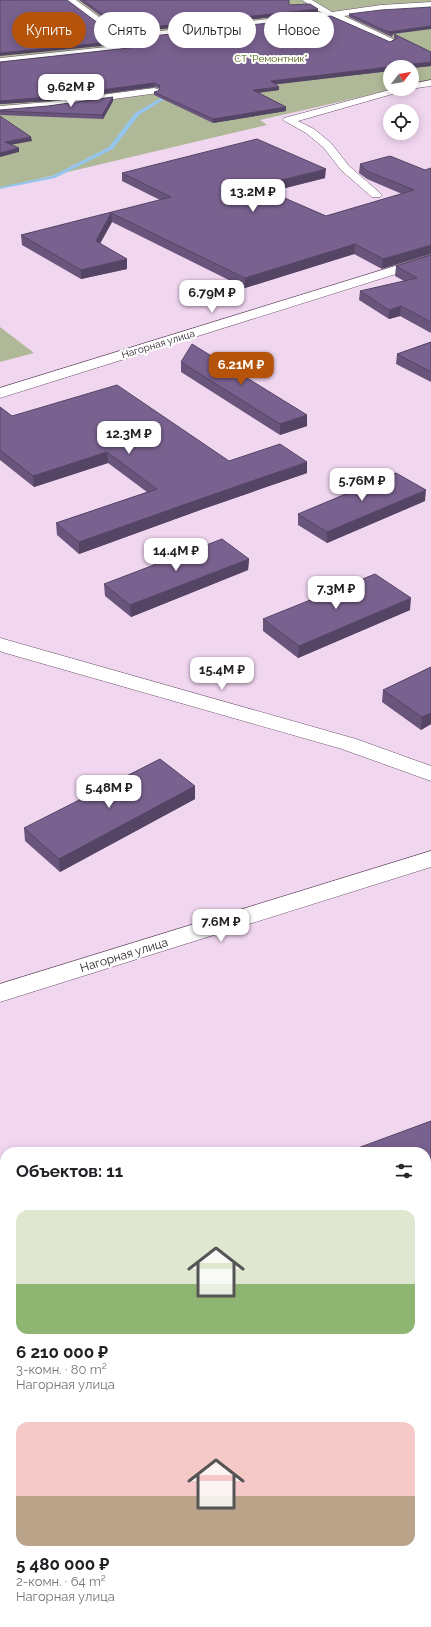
<!DOCTYPE html>
<html lang="ru">
<head>
<meta charset="utf-8">
<style>
  body { margin:0; font-family:Raleway,sans-serif; background:#f6f6f6; color:#202124; height:100vh; display:flex; flex-direction:column; font-size:15px; white-space:nowrap }
  * { box-sizing:border-box; margin:0 }
  p { font-size:13px; color:#757577 }
  .icon { flex:none; width:22px; height:22px; fill:none; stroke:currentColor; stroke-width:2; stroke-linecap:round; stroke-linejoin:round }
  .map { position:relative; flex:1; overflow:hidden }
  .panel { position:absolute; left:0px; top:1147px; width:431px; height:480px; display:flex; flex-direction:column; background:#fff; border-radius:16px 16px 0 0; box-shadow:0 2px 10px #0003 }
  .panel>* { flex:none }
  .hud { position:absolute; left:12px; top:12px; width:407px; height:36px; display:flex; gap:8px }
  .needle { width:26px; rotate:59deg }
  .controls { position:absolute; left:383px; top:60px; display:grid; gap:8px }
  .controls a { display:grid; place-items:center; width:36px; height:36px; border-radius:50%; background:#fff; box-shadow:0 2px 10px #0003; font-size:20px }
  .price { position:absolute; translate:-50% -34px; padding:0 9px; border-radius:8px; background:#fff; color:#222; font-size:13px; line-height:26px; filter:drop-shadow(0 1px 2px #0008) }
  .price::after { content:''; position:absolute; left:50%; top:24px; width:12px; height:9px; margin-left:-6px; background:inherit; clip-path:polygon(0 0,100% 0,50% 100%) }
  .price.current { background:#b45309; color:#fff }
  ul { padding:0; list-style:none }
  li { display:grid; align-content:center; gap:8px; height:212px; padding:0 16px }
  li span { display:grid; place-items:center; height:124px; border-radius:12px; color:#555 }
  li>.icon { margin-inline-start:auto }
  span .icon { width:72px; height:72px; fill:#fffc; stroke-width:1 }
  li b { font-size:17px }
  h2 { display:flex; justify-content:space-between; align-items:center; height:48px; padding:0 16px; font-size:17px }
  .tag { padding:0 14px; border-radius:18px; background:#fff; box-shadow:0 2px 10px #0003; font-size:14px; line-height:36px }
  .tag.current { background:#b45309; color:#fff }
  .map>svg:first-child { display:block }
  .green { fill:#afb998 }
  .lines { fill:none; stroke-linecap:round; stroke-linejoin:round }
  .stream { fill:#95c5ec; fill-rule:evenodd }
  .street-casing { stroke:#695168; stroke-width:1 }
  .street { fill:#fff; fill-rule:evenodd }
  .wall { fill:#69547c }
  .shaded-wall { fill:#554565 }
  .building { fill:#7a6290; stroke:#554565 }
  .labels { text-anchor:middle; dominant-baseline:central; stroke-width:4; stroke-linejoin:round; paint-order:stroke }
  .far-park-label { font-size:10px; fill:#4c5e09; stroke:#fff }
  .far-street-label { font-size:10px; fill:#2d232d; stroke:#fff }
  .street-label { font-size:12px; fill:#2d232d; stroke:#fff }
</style>
</head>
<body>
<div class="map">
<svg width="431" height="1627" viewBox="0 0 431 1627">
  <rect width="100%" height="100%" fill="#f1d6f0"/>
  <path class="green" d="M0,0h431v80l-19,5v-18h-22v22h6l-136,31 7,5 -267,63z
    M0,327l34,26 -34,9z"/>
  <g class="lines">
    <path class="stream" d="M171,92l3,1 -35,22 -26,34 -58,29 -55,11v-2l52,-11 57,-29 26,-34z"/>
    <defs>
      <path id="street" d="M66,0h10l48,35 198,-22 -20,-13h10l20,12 49,-7 50,-3v6l-50,3 -37,5 49,23 2,2 -5,3 -59,-26 -200,22 7,5v4l-138,15v-6l126,-13z
        M431,80v6l-21,3 -112,32 16,8 17,14 18,23 31,27 2,2 -2,2h-8l-31,-27 -18,-23 -17,-14 -23,-13 1,-2 109,-29h19v-5z
        M154,88l4,1 1,2 -1,2 -110,15 -48,4v-6l48,-4z
        M431,255v8l-431,135v-10z
        M0,638l356,101 75,27v15l-89,-32 -340,-97 -2,-1z
        M431,851v16l-431,135v-18z"/>
    </defs>
    <use href="#street" class="street-casing"/>
    <use href="#street" class="street"/>
  </g>
  <path class="wall" d="M79,0h210v5l29,7 -194,21z
    M349,14l44,20 -1,3 -43,-20z
    M394,34l37,32 -19,2v-1l-22,4 -115,13 4,3v3l-20,3 27,14v4l-73,12 -59,-28v-3l4,-1 2,-2 -1,-1 -5,-1 -106,14 -48,3v-42l138,-15 1,-3 -4,-3v-3l255,4 5,-3 -1,-1z
    M113,97v4l-10,18 -103,-4v-5l48,-4z
    M360,164l65,6 -43,99 -28,-15 -109,34 -133,-66 -12,22 27,25 -46,10 -59,-34 -1,-10 139,-35 -38,-19v-8l203,5 -55,14 56,24 76,-22 -35,-15 -8,-6z
    M431,255v78l-31,-17 -11,3 -30,-19 1,-9 44,-10 -9,-5 1,-10z
    M431,342v40l-35,-18 1,-10z
    M181,362l126,53v11l-27,9 -99,-63z
    M0,407l12,9 217,45 78,12 -104,36 -124,45 -22,-19 -1,-12 91,-31 -39,-29 -74,24 -34,-27z
    M425,501l-98,42 -29,-18v-11z
    M249,559l-1,11 -117,47 -26,-21 -1,-12z
    M410,610l-112,48 -35,-27v-12z
    M431,667v57l-10,6 -39,-28 1,-12z
    M195,786v13l-135,73 -35,-31 -1,-13z
    M431,1121v188l-5,-8v-149z
    M197,1622h150l3,5h-151z"/>
  <path class="shaded-wall" d="M318,9v3l-194,21v-3z
    M431,26v3l-38,5 -5,-2z
    M122,41v3l-122,12v-3z
    M431,62v4l-19,2v-1h-21z
    M390,67v4l-119,14v-4z
    M154,83v4l-106,14 -48,3v-3z
    M279,87v3l-26,3v-3z
    M113,97v4l-10,18 -1,-4z
    M286,107v4l-73,12v-4z
    M31,137l1,4 -27,5v-4z
    M19,148v4l-19,5v-4z
    M326,169l-1,9 -68,17v-9z
    M111,213l1,9 -16,28v-9z
    M355,244l-1,10 -109,34v-10z
    M431,245v9l-49,15 1,-10z
    M127,259v10l-46,10v-9z
    M401,306l-1,10 -11,3v-9z
    M307,415v11l-27,9v-11z
    M107,452l1,11 -74,24 -1,-11z
    M307,462v11l-104,36 -124,45v-12l124,-44z
    M426,490l-1,11 -98,42v-11z
    M249,559l-1,11 -117,47 -1,-12z
    M411,598l-1,12 -112,48 1,-12z
    M431,713v11l-10,6 1,-13z
    M195,786v13l-135,73 -1,-13z"/>
  <path class="building" d="M0,0h67l55,41 -122,12z
    M83,0h206v5l21,-1 8,5 -194,21z
    M431,7v19l-43,6 5,2 -44,-20 32,-4z
    M331,16l59,26 7,-4 -3,-4 37,18v10l-160,19 8,6 -26,3 33,17 -73,12 -59,-27 4,-1 2,-3 -1,-3 -5,-2 -106,14 -48,4v-39l138,-15 1,-5 -4,-4z
    M113,97l-11,18 -102,-4v-1l48,-4z
    M0,116l31,21 -26,5 14,6 -19,5z
    M257,139l69,30 -69,17 69,30 88,-26 -47,-19 -7,-7 30,-8 35,14 6,-2v77l-48,14 -28,-15 -110,34 -134,-65 -15,28 31,18 -46,11 -60,-35 150,-38 -49,-24z
    M431,255v67l-30,-16 -12,4 -29,-19 57,-13 -21,-12z
    M431,342v30l-34,-18z
    M192,344l115,71 -27,9 -99,-62z
    M117,385l112,76 51,-17 27,18 -104,36 -124,44 -23,-19 101,-34 -50,-37 -74,24 -33,-26v-43l12,9z
    M396,473l30,17 -99,42 -29,-18z
    M222,539l27,20 -119,46 -26,-21z
    M375,574l36,24 -112,48 -36,-27z
    M431,667v46l-9,4 -39,-27z
    M160,759l35,27 -136,73 -35,-31z
    M431,1121v170l-5,-8v-131h-79z
    M202,1622h145l3,5h-146z"/>
  <g class="labels">
    <g class="far-park-label">
      <text x="271" y="58">СТ "Ремонтник"</text>
    </g>
    <g class="far-street-label">
      <text transform="translate(158 344) rotate(-17)">Нагорная улица</text>
    </g>
    <g class="street-label">
      <text transform="translate(124 955) rotate(-17)">Нагорная улица</text>
    </g>
  </g>
</svg>
<div class="controls">
<a><svg class="needle" viewBox="-14 -14 28 28"><path d="M0-13l5 13h-10z" fill="#e53935"/><path d="M0 13l5-13h-10z" fill="#757577"/></svg></a>
<a><svg class="icon" aria-label="locate" viewBox="0 0 24 24"><circle cx="12" cy="12" r="6"/><path d="M12 2v4M12 18v4M2 12h4M18 12h4"/></svg></a>
</div>
<b class="price" style="left:71px;top:108px">9.62M ₽</b>
<b class="price" style="left:253px;top:213px">13.2M ₽</b>
<b class="price" style="left:212px;top:314px">6.79M ₽</b>
<b class="price current" style="left:241px;top:386px">6.21M ₽</b>
<b class="price" style="left:129px;top:455px">12.3M ₽</b>
<b class="price" style="left:362px;top:502px">5.76M ₽</b>
<b class="price" style="left:176px;top:572px">14.4M ₽</b>
<b class="price" style="left:336px;top:610px">7.3M ₽</b>
<b class="price" style="left:222px;top:691px">15.4M ₽</b>
<b class="price" style="left:109px;top:809px">5.48M ₽</b>
<b class="price" style="left:221px;top:943px">7.6M ₽</b>
<div class="hud">
<a class="tag current">Купить</a>
<a class="tag">Снять</a>
<a class="tag">Фильтры</a>
<a class="tag">Новое</a>
</div>
<section class="panel">
<h2>Объектов: 11<svg class="icon" aria-label="filters" viewBox="0 0 24 24"><path d="M4 7h16M4 17h16"/><circle cx="9" cy="7" r="2"/><circle cx="15" cy="17" r="2"/></svg></h2>
<ul>
<li><span style="background:linear-gradient(#dfe7d0 60%,#8fb573 0)"><svg class="icon" aria-label="home" viewBox="0 0 24 24"><path d="M3 11l9-7 9 7M6 9v11h12V9"/></svg></span><div><b>6 210 000 ₽</b><p>3-комн. · 80 m²</p><p>Нагорная улица</p></div></li>
<li><span style="background:linear-gradient(#f6c9c9 60%,#b9a48a 0)"><svg class="icon" aria-label="home" viewBox="0 0 24 24"><path d="M3 11l9-7 9 7M6 9v11h12V9"/></svg></span><div><b>5 480 000 ₽</b><p>2-комн. · 64 m²</p><p>Нагорная улица</p></div></li>
</ul>
</section>
</div>
</body>
</html>
